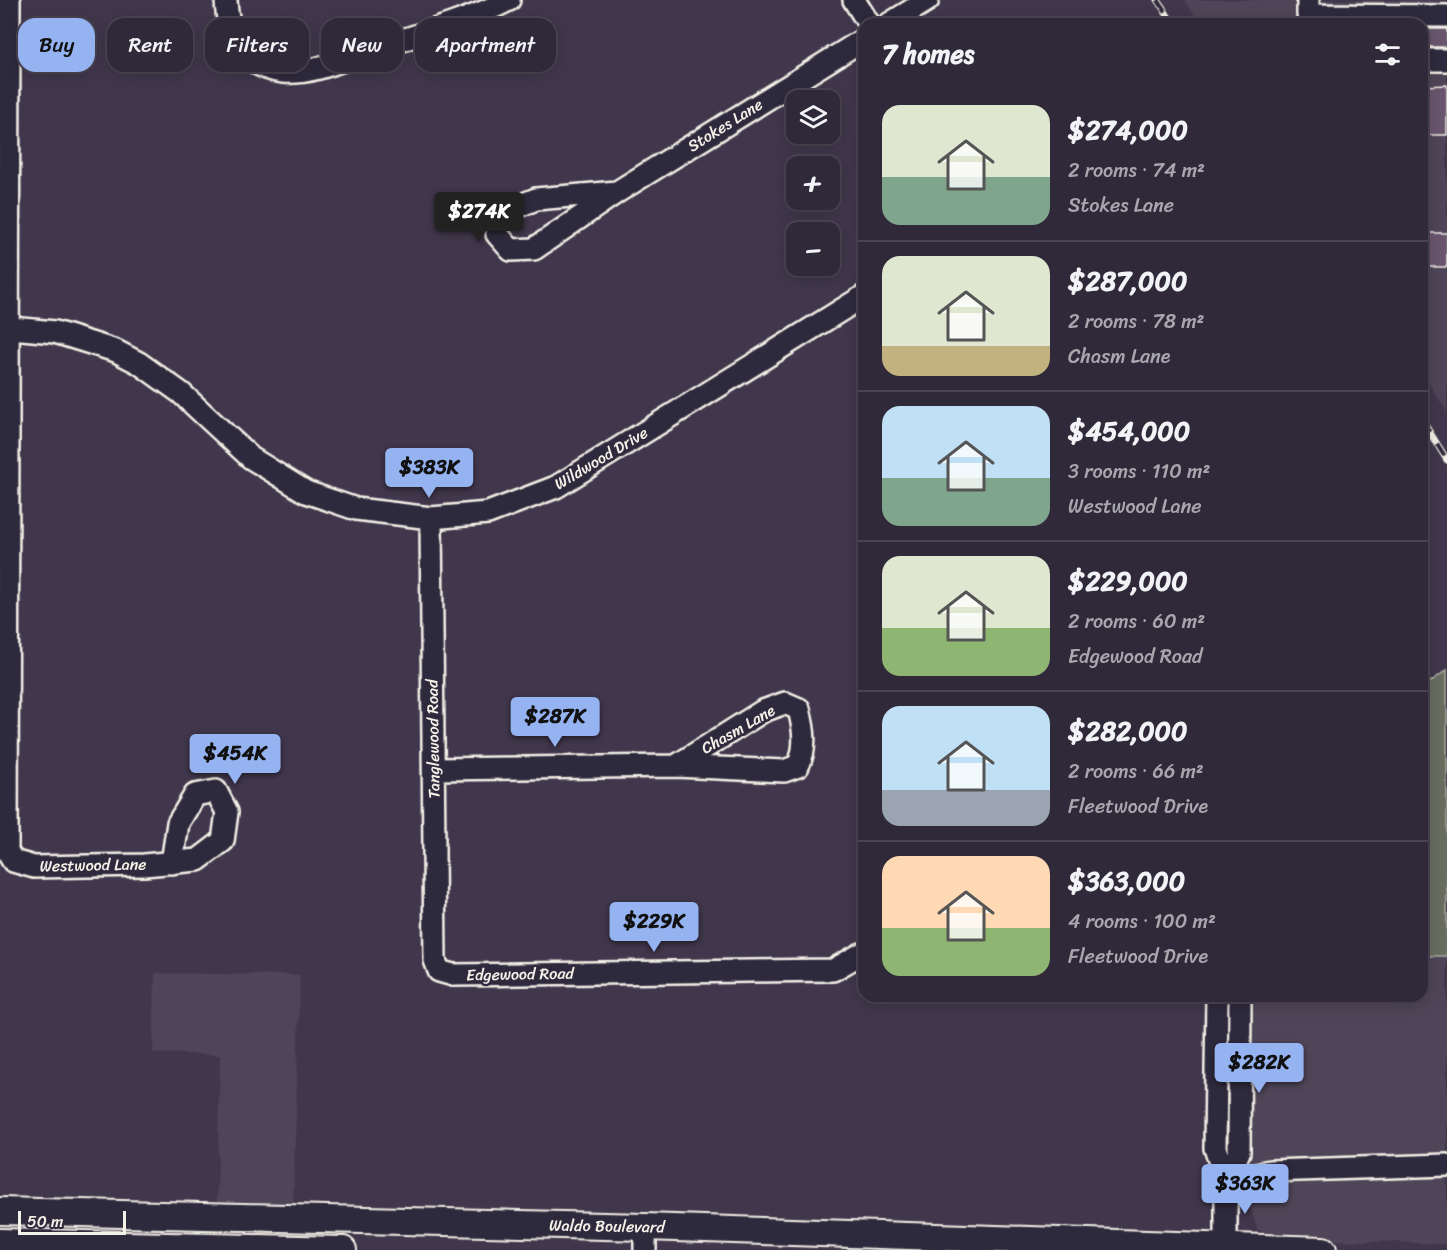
<!DOCTYPE html>
<html lang="en">
<head>
<meta charset="utf-8">
<style>
  body { margin:0; font-family:Sriracha,sans-serif; background:#383141; color:#f1f3f6; height:100vh; display:flex; flex-direction:column; font-size:22px; white-space:nowrap }
  * { box-sizing:border-box; margin:0 }
  p { font-size:20px; color:#a8a6ae }
  .icon { flex:none; width:33px; height:33px; fill:none; stroke:currentColor; stroke-width:2; stroke-linecap:round; stroke-linejoin:round }
  .map { position:relative; flex:1; overflow:hidden }
  .panel { position:absolute; left:858px; top:18px; width:570px; height:984px; display:flex; flex-direction:column; background:#302939; border-radius:18px; box-shadow:0 3px 15px #0003,0 0 0 2px #4b4553 }
  .panel>* { flex:none }
  .hud { position:absolute; left:18px; top:18px; width:570px; height:54px; display:flex; gap:12px }
  .buttons { position:absolute; left:786px; top:90px; display:grid; gap:12px }
  .buttons a { display:grid; place-items:center; width:54px; height:54px; border-radius:12px; background:#302939; box-shadow:0 3px 15px #0003,0 0 0 2px #4b4553; font-size:30px }
  .scale { position:absolute; left:18px; bottom:15px; width:108px; box-sizing:border-box; padding-left:6px; border:3px solid #f4f1e8; border-top:0; font-size:16px; line-height:21px; white-space:nowrap; color:#f4f1e8; -webkit-text-stroke:4px #2f2a3d; paint-order:stroke }
  .price { position:absolute; translate:-50% -51px; padding:0 14px; border-radius:6px; background:#95b2f1; color:#111; font-size:20px; line-height:39px; filter:drop-shadow(0 2px 3px #0008) }
  .price::after { content:''; position:absolute; left:50%; top:36px; width:18px; height:14px; margin-left:-9px; background:inherit; clip-path:polygon(0 0,100% 0,50% 100%) }
  .price.current { background:#222; color:#fff }
  ul { padding:0; list-style:none }
  li { display:flex; align-items:center; gap:18px; height:150px; padding:0 24px }
  li+li { border-top:2px solid #4b4553 }
  li span { display:grid; place-items:center; flex:none; width:168px; height:120px; border-radius:18px; color:#555 }
  li>.icon { margin-inline-start:auto }
  span .icon { width:72px; height:72px; fill:#fffc; stroke-width:1 }
  li b { font-size:26px }
  h2 { display:flex; justify-content:space-between; align-items:center; height:72px; padding:0 24px; font-size:26px }
  .chip { padding:0 21px; border-radius:18px; background:#302939; box-shadow:0 3px 15px #0003,0 0 0 2px #4b4553; font-size:21px; line-height:54px }
  .chip.current { background:#95b2f1; color:#111 }
  .map>svg:first-child { display:block }
  .built { fill:#4f4459 }
  .green { fill:#676d60; stroke:#aeafa4; stroke-width:1.5 }
  .building { fill:#69566e; stroke:#f4f1e8; stroke-width:1.5 }
  .lines { fill:none; stroke-linecap:round; stroke-linejoin:round }
  .minor-casing { stroke:#f4f1e8; stroke-width:26 }
  .major-casing { stroke:#f4f1e8; stroke-width:30 }
  .minor { stroke:#2f2a3d; stroke-width:21 }
  .major { stroke:#2f2a3d; stroke-width:26 }
  .rail-casing { stroke:#f4f1e8; stroke-width:7 }
  .rail { stroke:#2f2a3d; stroke-width:4.5; stroke-dasharray:14; stroke-linecap:butt }
  .labels { text-anchor:middle; dominant-baseline:central; stroke-width:5; stroke-linejoin:round; paint-order:stroke }
  .street-label { font-size:16px; fill:#f4f1e8; stroke:#2f2a3d }
</style>
</head>
<body>
<div class="map">
<svg width="1447" height="1250" viewBox="0 0 1447 1250">
  <rect width="100%" height="100%" fill="#40374c"/>
  <filter id="ink" filterUnits="userSpaceOnUse"><feTurbulence type="fractalNoise" baseFrequency=".0167" numOctaves="2"/><feDisplacementMap in="SourceGraphic" scale="12" xChannelSelector="R" yChannelSelector="G"/><feConvolveMatrix kernelMatrix="1 2 1 2 8 2 1 2 1" color-interpolation-filters="sRGB"/></filter>
  <g filter="url(#ink)">
    <path class="built" d="M1185,0h262v412l-25,-39v-349h-222z
      M1422,956h25v288l-143,-5 -39,-5 -8,-5 -7,-21 -2,-72 1,-140h173z
      M155,973l145,2 -7,234 -76,-2 3,-152 -67,-2z"/>
    <path class="green" d="M1447,670v286h-25v-268z"/>
    <path class="building" d="M1422,29h25v18h-25z
      M1447,85v50h-25v-49z
      M1422,233h25v34h-25z"/>
    <g class="lines">
      <defs>
        <path id="minor" d="M9,0l-2,851 6,10 21,6 110,-2 54,-5 25,-19 4,-29 -11,-21 -21,4 -17,28 -6,40
          M226,0c1,34 18,68 57,72 29,3 61,-13 88,-22 46,-15 95,-28 138,-50
          M854,0l15,24
          M1308,0v15l139,1
          M889,24l39,-24
          M1422,60h25
          M617,192l-81,7 -37,15 -2,20 14,16 23,-1 83,-57 247,-153
          M0,327l55,5 61,19 23,12 42,30 70,65 55,34 50,17 75,9 57,-5 68,-26 308,-191
          M431,518l4,442 4,11 14,4 380,-5 28,-16
          M434,769l242,-3 108,5 14,-5c9,-19 6,-37 1,-57l-14,-6 -22,8 -87,55
          M1217,996l-2,152 11,32v70
          M1226,1180l44,-9 177,-6
          M1226,1180l13,-28 1,-156
          M645,1227v23"/>
        <path id="major" d="M0,1211l645,16 678,23
          M0,1242l343,8"/>
      </defs>
      <use href="#minor" class="minor-casing"/>
      <use href="#major" class="major-casing"/>
      <use href="#minor" class="minor"/>
      <use href="#major" class="major"/>
      <defs>
        <path id="rail" d="M1158,0l15,24
          M1422,420l25,40"/>
      </defs>
      <use href="#rail" class="rail-casing"/>
      <use href="#rail" class="rail"/>
    </g>
  </g>
  <g class="labels">
    <g class="street-label">
      <text transform="translate(725 125) rotate(-32)">Stokes Lane</text>
      <text transform="translate(601 458) rotate(-31)">Wildwood Drive</text>
      <text transform="translate(738 729) rotate(-30)">Chasm Lane</text>
      <text transform="translate(433 739) rotate(-91)">Tanglewood Road</text>
      <text transform="translate(93 865) rotate(-1)">Westwood Lane</text>
      <text transform="translate(520 974) rotate(-1)">Edgewood Road</text>
      <text transform="translate(607 1226) rotate(1)">Waldo Boulevard</text>
    </g>
  </g>
</svg>
<div class="buttons">
<a><svg class="icon" aria-label="layers" viewBox="0 0 24 24"><path d="M12 4l9 5-9 5-9-5zM3 14l9 5 9-5"/></svg></a>
<a>+</a>
<a>−</a>
</div>
<div class="scale">50 m</div>
<b class="price current" style="left:479px;top:243px">$274K</b>
<b class="price" style="left:429px;top:499px">$383K</b>
<b class="price" style="left:555px;top:748px">$287K</b>
<b class="price" style="left:235px;top:785px">$454K</b>
<b class="price" style="left:654px;top:953px">$229K</b>
<b class="price" style="left:1259px;top:1094px">$282K</b>
<b class="price" style="left:1245px;top:1215px">$363K</b>
<div class="hud">
<a class="chip current">Buy</a>
<a class="chip">Rent</a>
<a class="chip">Filters</a>
<a class="chip">New</a>
<a class="chip">Apartment</a>
</div>
<section class="panel">
<h2>7 homes<svg class="icon" aria-label="filters" viewBox="0 0 24 24"><path d="M4 7h16M4 17h16"/><circle cx="9" cy="7" r="2"/><circle cx="15" cy="17" r="2"/></svg></h2>
<ul>
<li><span style="background:linear-gradient(#dfe7d0 60%,#7fa58c 0)"><svg class="icon" aria-label="home" viewBox="0 0 24 24"><path d="M3 11l9-7 9 7M6 9v11h12V9"/></svg></span><div><b>$274,000</b><p>2 rooms · 74 m²</p><p>Stokes Lane</p></div></li>
<li><span style="background:linear-gradient(#dfe7d0 75%,#c2b280 0)"><svg class="icon" aria-label="home" viewBox="0 0 24 24"><path d="M3 11l9-7 9 7M6 9v11h12V9"/></svg></span><div><b>$287,000</b><p>2 rooms · 78 m²</p><p>Chasm Lane</p></div></li>
<li><span style="background:linear-gradient(#bfe0f5 60%,#7fa58c 0)"><svg class="icon" aria-label="home" viewBox="0 0 24 24"><path d="M3 11l9-7 9 7M6 9v11h12V9"/></svg></span><div><b>$454,000</b><p>3 rooms · 110 m²</p><p>Westwood Lane</p></div></li>
<li><span style="background:linear-gradient(#dfe7d0 60%,#8fb573 0)"><svg class="icon" aria-label="home" viewBox="0 0 24 24"><path d="M3 11l9-7 9 7M6 9v11h12V9"/></svg></span><div><b>$229,000</b><p>2 rooms · 60 m²</p><p>Edgewood Road</p></div></li>
<li><span style="background:linear-gradient(#bfe0f5 70%,#9aa5b1 0)"><svg class="icon" aria-label="home" viewBox="0 0 24 24"><path d="M3 11l9-7 9 7M6 9v11h12V9"/></svg></span><div><b>$282,000</b><p>2 rooms · 66 m²</p><p>Fleetwood Drive</p></div></li>
<li><span style="background:linear-gradient(#ffd9b3 60%,#8fb573 0)"><svg class="icon" aria-label="home" viewBox="0 0 24 24"><path d="M3 11l9-7 9 7M6 9v11h12V9"/></svg></span><div><b>$363,000</b><p>4 rooms · 100 m²</p><p>Fleetwood Drive</p></div></li>
</ul>
</section>
</div>
</body>
</html>
